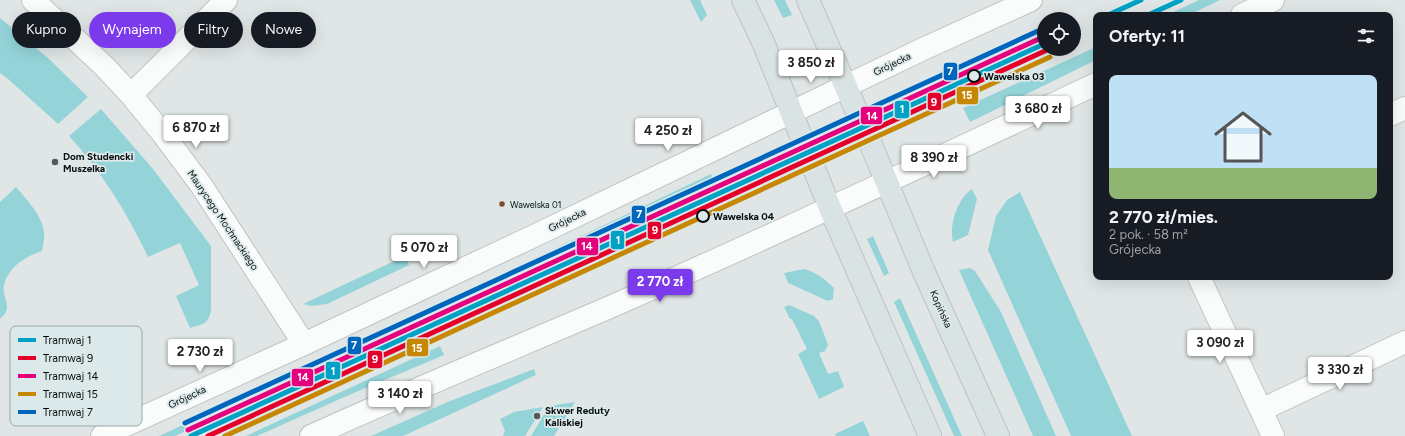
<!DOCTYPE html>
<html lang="pl">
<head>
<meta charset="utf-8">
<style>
  body { margin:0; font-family:Figtree,sans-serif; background:#242831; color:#f1f3f6; height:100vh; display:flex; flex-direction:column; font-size:15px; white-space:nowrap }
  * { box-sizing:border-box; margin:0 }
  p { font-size:13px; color:#9ea1a6 }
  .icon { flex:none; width:22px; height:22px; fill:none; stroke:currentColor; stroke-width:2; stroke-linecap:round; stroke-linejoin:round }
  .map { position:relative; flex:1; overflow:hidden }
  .side { position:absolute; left:1093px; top:12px; width:300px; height:268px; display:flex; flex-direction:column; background:#171b24; border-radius:8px; box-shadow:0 4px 16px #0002 }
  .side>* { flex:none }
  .banner { position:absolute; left:12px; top:12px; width:380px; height:36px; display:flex; gap:8px }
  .buttons { position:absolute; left:1037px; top:12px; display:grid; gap:8px }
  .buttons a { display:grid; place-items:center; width:44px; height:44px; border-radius:50%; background:#171b24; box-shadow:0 4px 16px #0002; font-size:20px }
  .price { position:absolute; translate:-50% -34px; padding:0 9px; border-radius:4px; background:#fff; color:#222; font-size:13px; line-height:26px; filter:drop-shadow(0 1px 2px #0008) }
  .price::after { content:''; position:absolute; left:50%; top:24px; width:12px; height:9px; margin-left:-6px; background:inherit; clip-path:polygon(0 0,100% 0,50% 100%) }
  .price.selected { background:#7c3aed; color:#fff }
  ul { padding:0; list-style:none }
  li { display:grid; align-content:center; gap:8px; height:212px; padding:0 16px }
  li+li { border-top:1px solid #363941 }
  li span { display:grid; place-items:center; height:124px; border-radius:8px; color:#555 }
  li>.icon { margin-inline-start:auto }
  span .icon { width:72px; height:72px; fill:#fffc; stroke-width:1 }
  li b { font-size:17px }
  h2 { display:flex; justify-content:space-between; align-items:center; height:48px; padding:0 16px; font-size:17px }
  .pill { padding:0 14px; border-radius:18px; background:#171b24; box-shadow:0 4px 16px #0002; font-size:14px; line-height:36px }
  .pill.selected { background:#7c3aed; color:#fff }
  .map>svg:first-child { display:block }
  .green { fill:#94d4d9 }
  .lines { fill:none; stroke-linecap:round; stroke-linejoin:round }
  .street-casing { stroke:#bfc4c4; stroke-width:24 }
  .secondary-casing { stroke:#bfc4c4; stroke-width:24 }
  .primary-casing { stroke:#bec1c1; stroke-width:24 }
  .street { stroke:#fafbfb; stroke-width:22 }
  .secondary { stroke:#fafbfb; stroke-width:22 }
  .primary { stroke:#dae3e3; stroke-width:22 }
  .tram-1-casing { stroke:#dce9ea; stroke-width:8 }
  .tram-2-casing { stroke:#dce9ea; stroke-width:8 }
  .tram-3-casing { stroke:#dce9ea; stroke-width:8 }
  .tram-4-casing { stroke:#dce9ea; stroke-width:8 }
  .tram-5-casing { stroke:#dce9ea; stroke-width:8 }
  .tram-1 { stroke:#00a1c4; stroke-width:5 }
  .tram-2 { stroke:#e4002b; stroke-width:5 }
  .tram-3 { stroke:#e5007d; stroke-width:5 }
  .tram-4 { stroke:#c78703; stroke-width:5 }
  .tram-5 { stroke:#0065bd; stroke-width:5 }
  .stop-dot { fill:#dce9ea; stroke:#080c0d; stroke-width:2 }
  .poi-dot { fill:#545859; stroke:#dce9ea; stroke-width:1.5 }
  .bus-dot { fill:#7a4b2a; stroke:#dce9ea; stroke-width:1.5 }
  .labels { text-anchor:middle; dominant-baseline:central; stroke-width:3.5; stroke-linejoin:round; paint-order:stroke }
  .bus-label { font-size:9px; fill:#080c0d; stroke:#dce9ea; text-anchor:start }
  .street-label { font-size:10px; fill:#080c0d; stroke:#dce9ea }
  .stop-label { font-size:10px; font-weight:bold; fill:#080c0d; stroke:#dce9ea; text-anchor:start }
  .poi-label { font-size:10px; font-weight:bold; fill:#080c0d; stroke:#dce9ea; text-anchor:start }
  .key { fill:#dce9ea; stroke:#9ca7a8; stroke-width:1 }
  .key-label { font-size:11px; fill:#080c0d }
  .line-badge { stroke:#dce9ea; stroke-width:1.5 }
  .badge-label { font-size:11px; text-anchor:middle; font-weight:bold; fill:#fff }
</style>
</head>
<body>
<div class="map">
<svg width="1405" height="436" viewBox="0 0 1405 436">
  <rect width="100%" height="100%" fill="#e0e6e6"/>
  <path class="green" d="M690,0h10l7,15 -6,7z
    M774,0h11l7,15 -9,3z
    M1199,0h21l-31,15h-22z
    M0,18l48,40 40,39 -30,27 -51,-46 -7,-5z
    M1096,47v13l-126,62 -7,-14z
    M101,109l52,60 58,77v64c-3,15 -8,14 -21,18l-14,-32 23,-11 -19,-42 -32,14c-21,-44 -46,-85 -79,-121z
    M711,174l6,15 -542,247h-16l123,-57z
    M16,187c11,13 26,28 28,45 1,6 -1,13 -2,19 -16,5 -34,16 -38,34 -3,13 11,22 -4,34v-117z
    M972,189l5,10 -9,36 -15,7c-4,-17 4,-43 19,-53z
    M1020,192l112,244h-61l-83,-186 8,-34 11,-16z
    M873,236l16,37 -5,3 -17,-37z
    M405,256l4,9 -82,39 -15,2 -9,-2z
    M970,268l5,3 26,41 55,124h-23l-74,-166z
    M804,269c12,3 21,10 30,19l-1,11 -5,2 -40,-18 -4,-10z
    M900,298l62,138h-8l-60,-134z
    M789,305l25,11 5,5 9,24 -3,6 -6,2 9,21 10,-3 6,16 -25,12 -21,-45 9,-5 -15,-30h-2l-6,-12z
    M440,346l4,9 -95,40 -92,41h-11z
    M534,369l2,6 -133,61h-32l79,-35z
    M575,402l-21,34h-23l18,-30z
    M543,407l-18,29h-22l2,-5 -5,-12 14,-7z
    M863,421l7,15h-34l-1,-2z"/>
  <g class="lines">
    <defs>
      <path id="street" d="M33,0l71,66 27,29 32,39 38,51 103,159
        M131,95l95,-95
        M1390,115l15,-7
        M1199,277l74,159
        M1261,410l144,-68"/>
      <path id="secondary" d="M1242,15l31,-15
        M102,436l202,-92 232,-109 387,-186 108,-49
        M311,436c101,-46 204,-88 306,-132 161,-71 320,-145 479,-220"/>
      <path id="primary" d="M743,0l20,42 67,166 100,228
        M808,0l62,142 54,130 74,164"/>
    </defs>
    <use href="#street" class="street-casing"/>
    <use href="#secondary" class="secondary-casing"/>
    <use href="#primary" class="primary-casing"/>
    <use href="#street" class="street"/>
    <use href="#secondary" class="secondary"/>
    <use href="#primary" class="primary"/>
    <defs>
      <path id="tram-1" d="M1108,15l33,-15
        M1148,15l33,-15
        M191,436l853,-392"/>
      <path id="tram-2" d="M208,436l839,-386"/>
      <path id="tram-3" d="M188,430l853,-392"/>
      <path id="tram-4" d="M225,436l825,-379"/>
      <path id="tram-5" d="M185,423l853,-392"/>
    </defs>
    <use href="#tram-1" class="tram-1-casing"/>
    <use href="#tram-2" class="tram-2-casing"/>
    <use href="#tram-3" class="tram-3-casing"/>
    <use href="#tram-4" class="tram-4-casing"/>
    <use href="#tram-5" class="tram-5-casing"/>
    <use href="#tram-1" class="tram-1"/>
    <use href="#tram-2" class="tram-2"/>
    <use href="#tram-3" class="tram-3"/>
    <use href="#tram-4" class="tram-4"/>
    <use href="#tram-5" class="tram-5"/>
  </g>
  <g class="stop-dot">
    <circle cx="974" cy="76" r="6"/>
    <circle cx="703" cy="216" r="6"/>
  </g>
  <g class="poi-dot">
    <circle cx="55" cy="162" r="4"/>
    <circle cx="537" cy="416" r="4"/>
  </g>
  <circle class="bus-dot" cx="502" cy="204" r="3.5"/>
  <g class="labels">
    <g class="bus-label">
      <text x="510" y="204">Wawelska 01</text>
    </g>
    <g class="street-label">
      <text transform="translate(892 64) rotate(-26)">Grójecka</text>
      <text transform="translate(223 220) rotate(56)">Maurycego Mochnackiego</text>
      <text transform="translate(567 220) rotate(-26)">Grójecka</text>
      <text transform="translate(941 309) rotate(66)">Kopińska</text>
      <text transform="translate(187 397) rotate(-25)">Grójecka</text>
    </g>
    <g class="stop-label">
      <text x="984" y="76">Wawelska 03</text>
      <text x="713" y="216">Wawelska 04</text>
    </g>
    <g class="poi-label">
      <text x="63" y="156">Dom Studencki<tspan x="63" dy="12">Muszelka</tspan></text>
      <text x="545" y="410">Skwer Reduty<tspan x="545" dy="12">Kaliskiej</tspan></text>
    </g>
  </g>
  <rect x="10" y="326" width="132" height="100" rx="6" class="key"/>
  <rect x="18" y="338" width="18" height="4" fill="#00a1c4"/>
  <rect x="18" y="356" width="18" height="4" fill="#e4002b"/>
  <rect x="18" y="374" width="18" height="4" fill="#e5007d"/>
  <rect x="18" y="392" width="18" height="4" fill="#c78703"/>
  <rect x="18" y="410" width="18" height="4" fill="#0065bd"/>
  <g class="key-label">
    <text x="43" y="344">Tramwaj 1</text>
    <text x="43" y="362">Tramwaj 9</text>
    <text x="43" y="380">Tramwaj 14</text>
    <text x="43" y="398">Tramwaj 15</text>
    <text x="43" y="416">Tramwaj 7</text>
  </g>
  <g class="line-badge">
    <rect x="943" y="62" width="15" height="19" rx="4" fill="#0065bd"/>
    <rect x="956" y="86" width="23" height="19" rx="4" fill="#c78703"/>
    <rect x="927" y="92" width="15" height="19" rx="4" fill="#e4002b"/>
    <rect x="894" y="100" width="16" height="19" rx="4" fill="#00a1c4"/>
    <rect x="860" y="106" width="23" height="19" rx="4" fill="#e5007d"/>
    <rect x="631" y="205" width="15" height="19" rx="4" fill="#0065bd"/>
    <rect x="647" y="221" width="15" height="19" rx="4" fill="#e4002b"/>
    <rect x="610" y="230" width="15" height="20" rx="4" fill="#00a1c4"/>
    <rect x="576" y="237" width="23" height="19" rx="4" fill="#e5007d"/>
    <rect x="347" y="336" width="15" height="19" rx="4" fill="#0065bd"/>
    <rect x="406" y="338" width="23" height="19" rx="4" fill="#c78703"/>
    <rect x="367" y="350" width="16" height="19" rx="4" fill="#e4002b"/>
    <rect x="325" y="361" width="16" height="19" rx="4" fill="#00a1c4"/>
    <rect x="291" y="368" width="23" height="19" rx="4" fill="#e5007d"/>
  </g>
  <g class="badge-label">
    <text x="950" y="75">7</text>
    <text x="967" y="99">15</text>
    <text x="934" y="106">9</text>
    <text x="902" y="113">1</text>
    <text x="872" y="120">14</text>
    <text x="639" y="218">7</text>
    <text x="655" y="234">9</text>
    <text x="618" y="244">1</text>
    <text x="587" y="250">14</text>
    <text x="354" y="349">7</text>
    <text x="417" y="352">15</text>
    <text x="375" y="363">9</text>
    <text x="333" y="375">1</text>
    <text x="303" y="381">14</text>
  </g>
</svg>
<div class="buttons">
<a><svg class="icon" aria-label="locate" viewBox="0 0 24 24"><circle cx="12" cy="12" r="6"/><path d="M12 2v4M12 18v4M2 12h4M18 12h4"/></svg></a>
</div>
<b class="price" style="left:811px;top:84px">3 850 zł</b>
<b class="price" style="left:1038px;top:130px">3 680 zł</b>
<b class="price" style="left:196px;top:149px">6 870 zł</b>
<b class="price" style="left:668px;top:152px">4 250 zł</b>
<b class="price" style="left:934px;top:179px">8 390 zł</b>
<b class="price" style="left:424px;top:269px">5 070 zł</b>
<b class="price selected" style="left:660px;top:303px">2 770 zł</b>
<b class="price" style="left:1220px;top:364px">3 090 zł</b>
<b class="price" style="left:200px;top:373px">2 730 zł</b>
<b class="price" style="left:1340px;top:391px">3 330 zł</b>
<b class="price" style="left:400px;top:415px">3 140 zł</b>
<div class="banner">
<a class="pill">Kupno</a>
<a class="pill selected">Wynajem</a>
<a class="pill">Filtry</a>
<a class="pill">Nowe</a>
</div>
<section class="side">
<h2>Oferty: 11<svg class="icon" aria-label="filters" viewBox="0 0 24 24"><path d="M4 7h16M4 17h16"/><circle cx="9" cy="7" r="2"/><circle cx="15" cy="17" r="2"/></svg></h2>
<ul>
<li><span style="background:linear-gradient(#bfe0f5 75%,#8fb573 0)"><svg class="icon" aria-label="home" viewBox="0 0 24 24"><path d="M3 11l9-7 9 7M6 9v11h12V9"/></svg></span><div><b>2 770 zł/mies.</b><p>2 pok. · 58 m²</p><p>Grójecka</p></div></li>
</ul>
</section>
</div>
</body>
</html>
